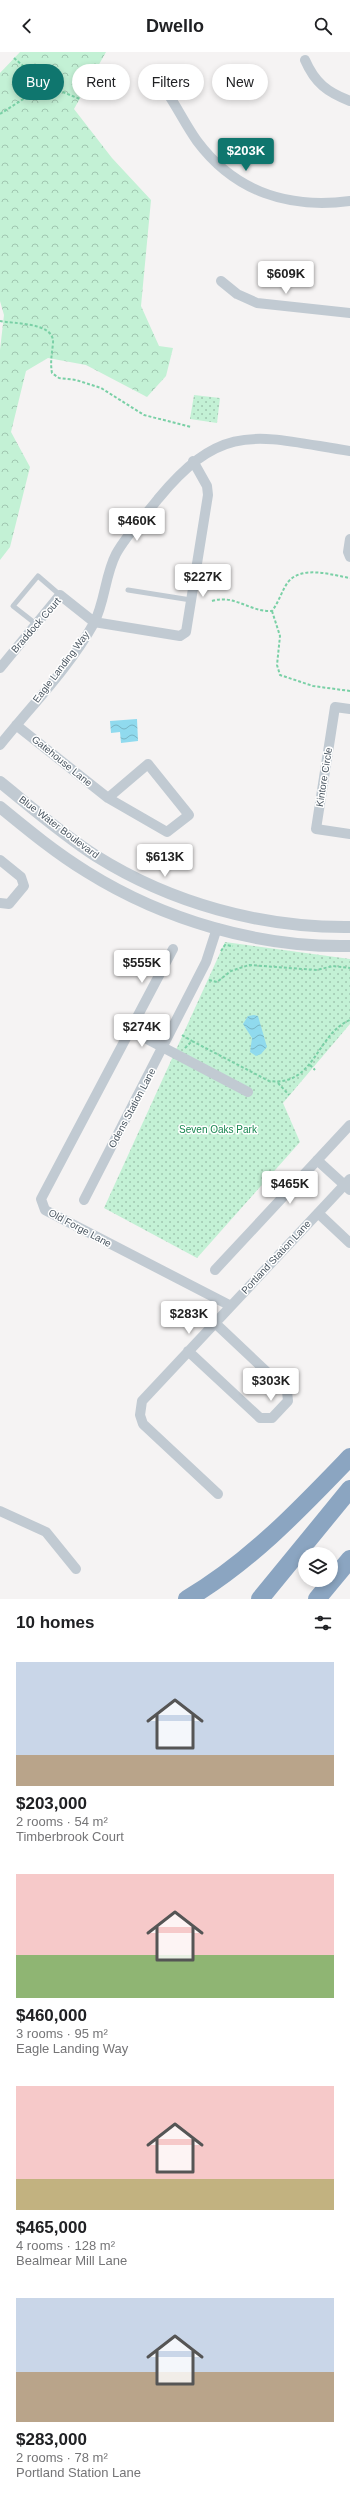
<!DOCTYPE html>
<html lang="en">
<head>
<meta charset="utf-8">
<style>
  body { margin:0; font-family:Arial,sans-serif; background:#f6f6f6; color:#202124; height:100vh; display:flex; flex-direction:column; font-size:15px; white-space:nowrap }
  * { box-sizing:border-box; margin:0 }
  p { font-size:13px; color:#757577 }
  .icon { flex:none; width:22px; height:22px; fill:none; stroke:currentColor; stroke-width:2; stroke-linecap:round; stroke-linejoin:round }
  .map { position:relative; height:1547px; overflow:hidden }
  .side { display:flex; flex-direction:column; background:#fff; flex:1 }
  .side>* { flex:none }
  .top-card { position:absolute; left:12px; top:12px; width:326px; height:36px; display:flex; gap:8px }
  .fabs { position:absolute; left:298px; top:1495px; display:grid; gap:8px }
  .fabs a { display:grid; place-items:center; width:40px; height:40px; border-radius:50%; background:#fff; box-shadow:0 2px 6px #0003; font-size:20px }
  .price { position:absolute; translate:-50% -34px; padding:0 9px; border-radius:4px; background:#fff; color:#222; font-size:13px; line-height:26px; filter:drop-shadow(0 1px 2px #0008) }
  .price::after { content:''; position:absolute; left:50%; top:24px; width:12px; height:9px; margin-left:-6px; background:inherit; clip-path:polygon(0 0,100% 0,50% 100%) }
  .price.on { background:#0f766e; color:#fff }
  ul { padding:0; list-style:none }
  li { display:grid; align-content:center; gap:8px; height:212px; padding:0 16px }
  li span { display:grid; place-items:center; height:124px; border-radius:0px; color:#555 }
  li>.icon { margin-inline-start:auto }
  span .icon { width:72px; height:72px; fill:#fffc; stroke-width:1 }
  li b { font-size:17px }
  h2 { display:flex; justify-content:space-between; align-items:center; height:48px; padding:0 16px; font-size:17px }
  .chip { padding:0 14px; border-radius:18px; background:#fff; box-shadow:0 2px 6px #0003; font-size:14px; line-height:36px }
  .chip.on { background:#0f766e; color:#fff }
  header { display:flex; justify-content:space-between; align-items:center; height:52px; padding:0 16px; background:#fff; font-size:18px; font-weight:700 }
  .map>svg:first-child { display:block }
  .forest { fill:url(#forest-crowns) }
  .park { fill:url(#park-dots) }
  .water { fill:url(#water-waves) }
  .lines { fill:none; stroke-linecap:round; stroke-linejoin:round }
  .path { stroke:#7ad0a6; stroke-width:2; stroke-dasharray:3 2; stroke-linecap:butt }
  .service { stroke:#c1cad2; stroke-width:5 }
  .minor { stroke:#c1cad2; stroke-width:10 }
  .tertiary { stroke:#c1cad2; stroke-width:12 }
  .motorway { stroke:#8ba5c1; stroke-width:18 }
  .labels { text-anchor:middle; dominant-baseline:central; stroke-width:3; stroke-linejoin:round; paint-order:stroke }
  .street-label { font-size:10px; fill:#4a5661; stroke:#fff }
  .park-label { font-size:10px; fill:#17864f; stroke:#fff }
</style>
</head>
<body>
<header><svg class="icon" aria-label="back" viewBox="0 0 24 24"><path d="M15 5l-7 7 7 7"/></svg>Dwello<svg class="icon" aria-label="search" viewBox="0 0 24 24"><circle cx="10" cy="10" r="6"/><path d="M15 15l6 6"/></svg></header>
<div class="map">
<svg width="350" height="1547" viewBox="0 0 350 1547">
  <defs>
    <pattern id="forest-crowns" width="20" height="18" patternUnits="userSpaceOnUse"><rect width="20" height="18" fill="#c3f1d5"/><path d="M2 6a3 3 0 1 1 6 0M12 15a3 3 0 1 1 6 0" fill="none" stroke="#a0c6b0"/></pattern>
    <pattern id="park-dots" width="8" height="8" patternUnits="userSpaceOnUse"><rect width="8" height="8" fill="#c3f1d5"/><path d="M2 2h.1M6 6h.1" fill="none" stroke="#a0c6b0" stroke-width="1.8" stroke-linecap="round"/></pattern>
    <pattern id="water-waves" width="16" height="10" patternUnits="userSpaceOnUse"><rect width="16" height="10" fill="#90daee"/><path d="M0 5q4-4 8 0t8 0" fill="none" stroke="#78b4c4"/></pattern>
  </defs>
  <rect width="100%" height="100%" fill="#f5f3f3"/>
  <path class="forest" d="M20,0h86l-32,57 38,49 39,42 -10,106 18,40 14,2 -7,28 -19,21 -61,-32 -38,-7 -22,13 -15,61 19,35 -20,80 -10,13v-210l4,-35 -4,-14v-228z"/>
  <path class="park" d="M194,343l26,3 -3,25 -27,-4z
    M225,890l125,17v65l-67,79 17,39 -103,116 -93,-50z"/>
  <path class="water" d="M137,667l1,22 -17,2 -1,-11 -9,1 -1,-12z
    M254,963l4,1 9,31 -6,7 -5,2 -6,-4 2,-14 -9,-14 5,-8z"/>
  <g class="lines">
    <path class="path" d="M14,6l31,27 35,14
      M0,62l45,-29
      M0,269c13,3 55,1 53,22 -1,11 -3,19 -1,30l7,5 17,2 25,8 43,27 47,12
      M212,549c23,-7 37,11 60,10 7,-9 10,-21 16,-29 14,-17 44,-7 62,-4
      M272,559l8,25 -3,29 3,10 33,11 37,5
      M221,899l4,-6 8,1
      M209,928l8,2 14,-11 18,-6 68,5 16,-4 17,2
      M182,983l10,6
      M185,996l7,-7 77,40c46,6 47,-47 81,-61
      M310,1013l5,5
      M278,1031l11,12"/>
    <path class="service" d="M128,538l63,10
      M36,572l-23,-18 25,-30 22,19"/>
    <path class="minor" d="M305,8c10,23 22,32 45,41
      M170,45c9,14 17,30 27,44 38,51 92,68 153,60
      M221,229l16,13 20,9 93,10
      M350,487l-2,13 2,5
      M0,616l60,-73 34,27 86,14 6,-4 22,-137 -1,-9 -14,-25
      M350,657l-15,-2 -19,122 34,5
      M16,673l92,73 59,34 22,-17 -41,-51 -40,34
      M0,693c32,-40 69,-77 94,-122 11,-21 11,-48 22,-69 11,-20 28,-37 42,-55 66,-80 100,-62 192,-48
      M0,808l21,17 3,9 -15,18 -9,-1
      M173,897l-132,250 4,11 186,96
      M130,978l118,62
      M317,1108l33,30
      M84,1148l122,-238 11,-34
      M318,1161l32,30
      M215,1218l135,-145
      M188,1299l72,67h12l16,-17 -1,-10 -72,-68
      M218,1442l-75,-70 -3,-9 2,-14 208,-222
      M0,1459l46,21 30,37"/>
    <path class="tertiary" d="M0,730c31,25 62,52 96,74 75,47 165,72 254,71
      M0,755c28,23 56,46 87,65 77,48 172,76 263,74"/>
    <path class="motorway" d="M187,1547c63,-37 113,-90 163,-142
      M260,1547l90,-110
      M317,1547l33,-40"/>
  </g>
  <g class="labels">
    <g class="street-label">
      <text transform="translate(36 573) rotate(-49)">Braddock Court</text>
      <text transform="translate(61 615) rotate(-53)">Eagle Landing Way</text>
      <text transform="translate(62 709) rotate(39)">Gatehouse Lane</text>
      <text transform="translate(324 725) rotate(-81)">Kintore Circle</text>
      <text transform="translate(59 775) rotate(37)">Blue Water Boulevard</text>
      <text transform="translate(132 1056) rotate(-62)">Odens Station Lane</text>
      <text transform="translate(80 1176) rotate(28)">Old Forge Lane</text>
      <text transform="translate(276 1205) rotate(-47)">Portland Station Lane</text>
    </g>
    <g class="park-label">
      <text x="218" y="1077">Seven Oaks Park</text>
    </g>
  </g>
</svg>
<div class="fabs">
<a><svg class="icon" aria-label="layers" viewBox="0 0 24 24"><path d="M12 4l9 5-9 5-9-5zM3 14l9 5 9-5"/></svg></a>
</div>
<b class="price on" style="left:246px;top:120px">$203K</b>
<b class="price" style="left:286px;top:243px">$609K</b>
<b class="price" style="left:137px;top:490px">$460K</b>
<b class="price" style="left:203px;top:546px">$227K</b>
<b class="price" style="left:165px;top:826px">$613K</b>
<b class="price" style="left:142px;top:932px">$555K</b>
<b class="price" style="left:142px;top:996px">$274K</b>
<b class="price" style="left:290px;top:1153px">$465K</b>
<b class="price" style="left:189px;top:1283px">$283K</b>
<b class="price" style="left:271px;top:1350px">$303K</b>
<div class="top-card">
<a class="chip on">Buy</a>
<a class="chip">Rent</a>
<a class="chip">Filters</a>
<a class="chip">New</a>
</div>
</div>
<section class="side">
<h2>10 homes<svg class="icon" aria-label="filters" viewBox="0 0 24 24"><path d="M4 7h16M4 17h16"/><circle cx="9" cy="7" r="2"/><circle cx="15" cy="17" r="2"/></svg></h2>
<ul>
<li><span style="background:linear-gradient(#c9d6e8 75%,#b9a48a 0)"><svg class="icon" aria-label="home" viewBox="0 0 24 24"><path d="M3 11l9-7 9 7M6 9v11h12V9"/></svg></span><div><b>$203,000</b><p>2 rooms · 54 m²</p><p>Timberbrook Court</p></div></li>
<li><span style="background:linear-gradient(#f6c9c9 65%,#8fb573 0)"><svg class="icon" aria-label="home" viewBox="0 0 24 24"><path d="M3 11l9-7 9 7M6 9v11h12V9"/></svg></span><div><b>$460,000</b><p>3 rooms · 95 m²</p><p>Eagle Landing Way</p></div></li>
<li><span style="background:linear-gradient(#f6c9c9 75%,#c2b280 0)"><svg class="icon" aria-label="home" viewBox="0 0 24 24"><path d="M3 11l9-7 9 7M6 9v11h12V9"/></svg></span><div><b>$465,000</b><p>4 rooms · 128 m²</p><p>Bealmear Mill Lane</p></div></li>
<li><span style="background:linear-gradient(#c9d6e8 60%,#b9a48a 0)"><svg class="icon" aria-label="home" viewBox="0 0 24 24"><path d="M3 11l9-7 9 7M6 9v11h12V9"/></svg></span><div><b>$283,000</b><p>2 rooms · 78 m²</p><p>Portland Station Lane</p></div></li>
</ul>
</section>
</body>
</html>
